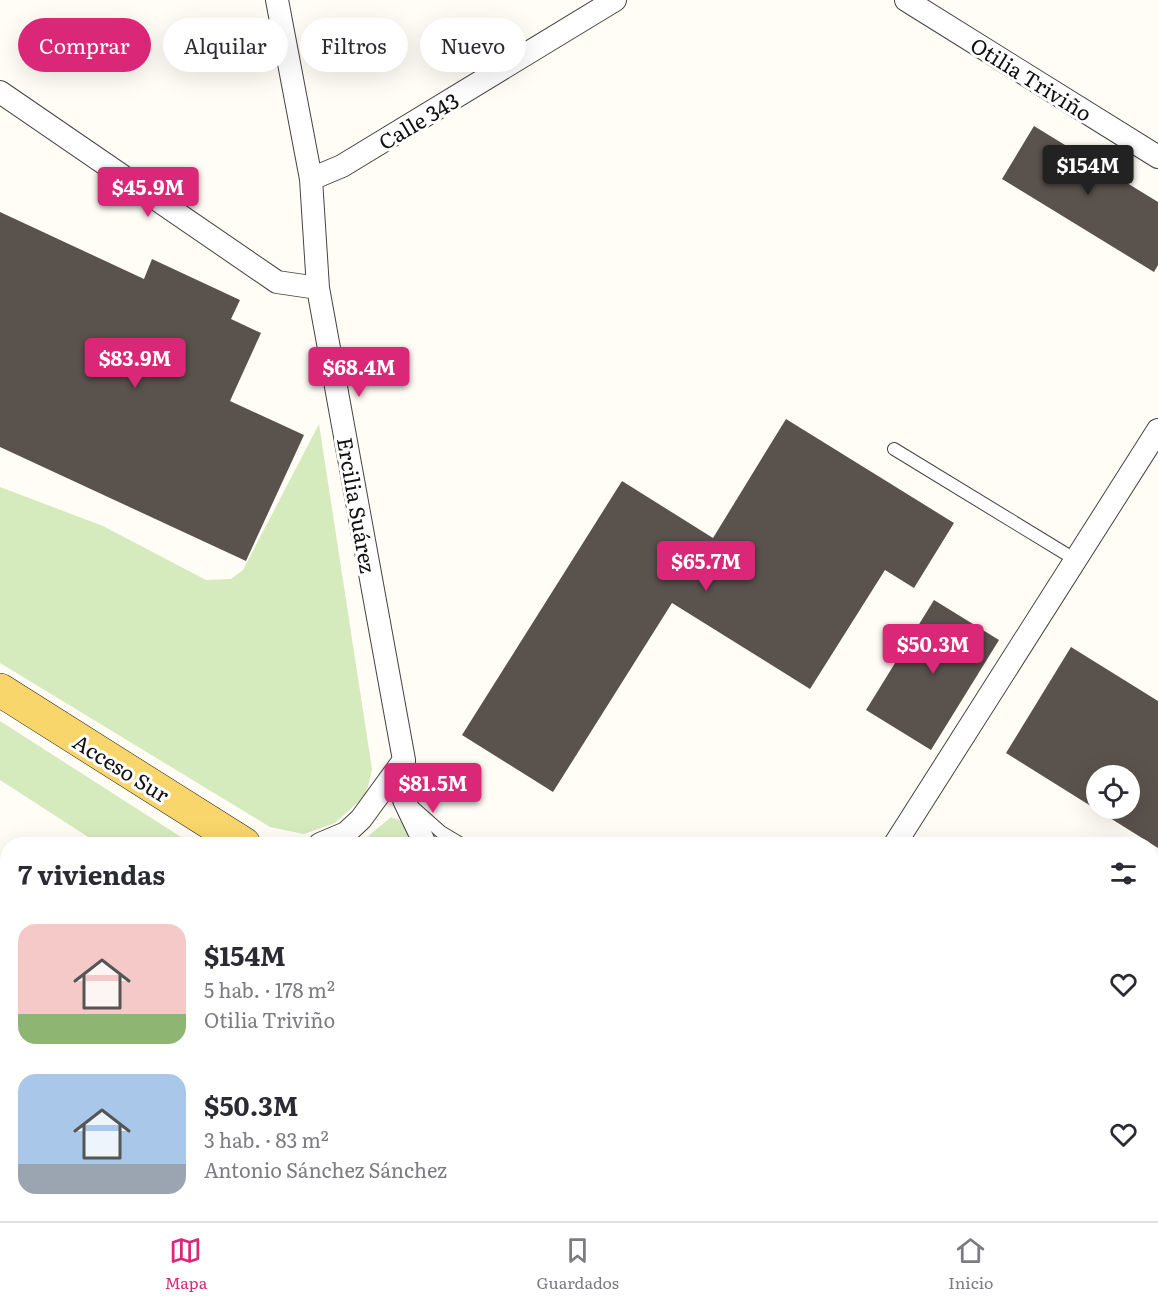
<!DOCTYPE html>
<html lang="es">
<head>
<meta charset="utf-8">
<style>
  body { margin:0; font-family:Literata,serif; background:#f7f7f7; color:#2b2b33; height:100vh; display:flex; flex-direction:column; font-size:22px; white-space:nowrap }
  * { box-sizing:border-box; margin:0 }
  p { font-size:20px; color:#7c7c81 }
  .icon { flex:none; width:33px; height:33px; fill:none; stroke:currentColor; stroke-width:2; stroke-linecap:round; stroke-linejoin:round }
  .map { position:relative; flex:1; overflow:hidden }
  .drawer { position:absolute; left:0px; top:837px; width:1158px; height:384px; display:flex; flex-direction:column; background:#fff; border-radius:24px 24px 0 0; box-shadow:0 6px 24px #0002 }
  .drawer>* { flex:none }
  .top-card { position:absolute; left:18px; top:18px; width:600px; height:54px; display:flex; gap:12px }
  .tools { position:absolute; left:1086px; top:765px; display:grid; gap:12px }
  .tools a { display:grid; place-items:center; width:54px; height:54px; border-radius:50%; background:#fff; box-shadow:0 6px 24px #0002; font-size:30px }
  .price { position:absolute; translate:-50% -51px; padding:0 14px; border-radius:6px; background:#db2777; color:#fff; font-size:20px; line-height:39px; filter:drop-shadow(0 2px 3px #0008) }
  .price::after { content:''; position:absolute; left:50%; top:36px; width:18px; height:14px; margin-left:-9px; background:inherit; clip-path:polygon(0 0,100% 0,50% 100%) }
  .price.active { background:#222; color:#fff }
  ul { padding:0; list-style:none }
  li { display:flex; align-items:center; gap:18px; height:150px; padding:0 18px }
  li span { display:grid; place-items:center; flex:none; width:168px; height:120px; border-radius:18px; color:#555 }
  li>.icon { margin-inline-start:auto }
  span .icon { width:72px; height:72px; fill:#fffc; stroke-width:1 }
  li b { font-size:26px }
  h2 { display:flex; justify-content:space-between; align-items:center; height:72px; padding:0 18px; font-size:26px }
  .tag { padding:0 21px; border-radius:27px; background:#fff; box-shadow:0 6px 24px #0002; font-size:21px; line-height:54px }
  .tag.active { background:#db2777; color:#fff }
  .dock { display:flex; justify-content:space-around; align-items:center; height:84px; border-top:2px solid #e1e1e2; background:#fff; font-size:16px; color:#7c7c81 }
  .dock a { display:grid; justify-items:center; gap:3px }
  .dock .active { color:#db2777 }
  .map>svg:first-child { display:block }
  .green { fill:#d5ebbd }
  .building { fill:#5a524d; fill-rule:evenodd }
  .lines { fill:none; stroke-linecap:round; stroke-linejoin:round }
  .service-casing { stroke:#444; stroke-width:14 }
  .minor-casing { stroke:#444; stroke-width:24 }
  .tertiary-casing { stroke:#444; stroke-width:30 }
  .primary-casing { stroke:#222; stroke-width:34 }
  .service { stroke:#fff; stroke-width:12 }
  .minor { stroke:#fff; stroke-width:22 }
  .tertiary { stroke:#fff; stroke-width:28 }
  .primary { stroke:#f9d66b; stroke-width:33 }
  .labels { text-anchor:middle; dominant-baseline:central; stroke-width:6; stroke-linejoin:round; paint-order:stroke }
  .street-label { font-size:21px; fill:#111; stroke:#fff }
</style>
</head>
<body>
<div class="map">
<svg width="1158" height="1221" viewBox="0 0 1158 1221">
  <rect width="100%" height="100%" fill="#fffdf5"/>
  <path class="green" d="M319,424l53,345 -6,26 -31,28 -31,11 -34,-7 -270,-164v-176l103,39 103,54 25,-1 12,-9z
    M0,721l192,123h-93l-99,-64z
    M391,817l16,6 8,21h-56z
    M597,1214h143l2,7h-132z
    M932,1214h138l12,7h-152z"/>
  <path class="building" d="M1034,126l124,76v63l-4,7 -152,-93z
    M0,212l144,67 8,-20 88,41 -9,19 30,14 -31,68 74,34 -58,126 -246,-114z
    M786,419l168,104 -40,65 -29,-18 -75,119 -138,-86 -119,189 -91,-57 160,-254 91,57z
    M934,600l65,40 -68,110 -65,-40z
    M1071,647l87,54v147l-152,-95zM1096,776h34v32h-34z"/>
  <g class="lines">
    <defs>
      <path id="service" d="M894,449l182,111
        M414,808l27,24 20,12
        M1060,1214l14,7"/>
      <path id="minor" d="M277,0l34,179 7,109 86,472v40l21,44
        M906,0l252,157
        M0,92l277,190 41,6
        M311,179l31,-13 273,-166
        M320,844l26,-11 15,-14 43,-59
        M895,844l263,-414
        M0,994l8,43
        M38,1214l1,7
        M246,1214l1,7
        M754,1214l3,7"/>
      <path id="tertiary" d="M460,1214l1,7"/>
      <path id="primary" d="M0,690l244,154
        M831,1214l12,7"/>
    </defs>
    <use href="#service" class="service-casing"/>
    <use href="#minor" class="minor-casing"/>
    <use href="#tertiary" class="tertiary-casing"/>
    <use href="#primary" class="primary-casing"/>
    <use href="#service" class="service"/>
    <use href="#minor" class="minor"/>
    <use href="#tertiary" class="tertiary"/>
    <use href="#primary" class="primary"/>
  </g>
  <g class="labels">
    <g class="street-label">
      <text transform="translate(1032 78) rotate(32)">Otilia Triviño</text>
      <text transform="translate(418 120) rotate(-31)">Calle 343</text>
      <text transform="translate(358 505) rotate(80)">Ercilia Suárez</text>
      <text transform="translate(122 767) rotate(32)">Acceso Sur</text>
    </g>
  </g>
</svg>
<div class="tools">
<a><svg class="icon" aria-label="locate" viewBox="0 0 24 24"><circle cx="12" cy="12" r="6"/><path d="M12 2v4M12 18v4M2 12h4M18 12h4"/></svg></a>
</div>
<b class="price active" style="left:1088px;top:196px">$154M</b>
<b class="price" style="left:148px;top:218px">$45.9M</b>
<b class="price" style="left:135px;top:389px">$83.9M</b>
<b class="price" style="left:359px;top:398px">$68.4M</b>
<b class="price" style="left:706px;top:592px">$65.7M</b>
<b class="price" style="left:933px;top:675px">$50.3M</b>
<b class="price" style="left:433px;top:814px">$81.5M</b>
<div class="top-card">
<a class="tag active">Comprar</a>
<a class="tag">Alquilar</a>
<a class="tag">Filtros</a>
<a class="tag">Nuevo</a>
</div>
<section class="drawer">
<h2>7 viviendas<svg class="icon" aria-label="filters" viewBox="0 0 24 24"><path d="M4 7h16M4 17h16"/><circle cx="9" cy="7" r="2"/><circle cx="15" cy="17" r="2"/></svg></h2>
<ul>
<li><span style="background:linear-gradient(#f6c9c9 75%,#8fb573 0)"><svg class="icon" aria-label="home" viewBox="0 0 24 24"><path d="M3 11l9-7 9 7M6 9v11h12V9"/></svg></span><div><b>$154M</b><p>5 hab. · 178 m²</p><p>Otilia Triviño</p></div><svg class="icon" aria-label="heart" viewBox="0 0 24 24"><path d="M12 20l-8-8c-3-5 5-10 8-4 3-6 11-1 8 4z"/></svg></li>
<li><span style="background:linear-gradient(#a9c7e8 75%,#9aa5b1 0)"><svg class="icon" aria-label="home" viewBox="0 0 24 24"><path d="M3 11l9-7 9 7M6 9v11h12V9"/></svg></span><div><b>$50.3M</b><p>3 hab. · 83 m²</p><p>Antonio Sánchez Sánchez</p></div><svg class="icon" aria-label="heart" viewBox="0 0 24 24"><path d="M12 20l-8-8c-3-5 5-10 8-4 3-6 11-1 8 4z"/></svg></li>
</ul>
</section>
</div>
<nav class="dock">
<a class="active"><svg class="icon" aria-label="map" viewBox="0 0 24 24"><path d="M3 6l6-2 6 2 6-2v14l-6 2-6-2-6 2zM9 4v14M15 6v14"/></svg>Mapa</a>
<a><svg class="icon" aria-label="saved" viewBox="0 0 24 24"><path d="M7 4h10v16l-5-4-5 4z"/></svg>Guardados</a>
<a><svg class="icon" aria-label="home" viewBox="0 0 24 24"><path d="M3 11l9-7 9 7M6 9v11h12V9"/></svg>Inicio</a>
</nav>
</body>
</html>
